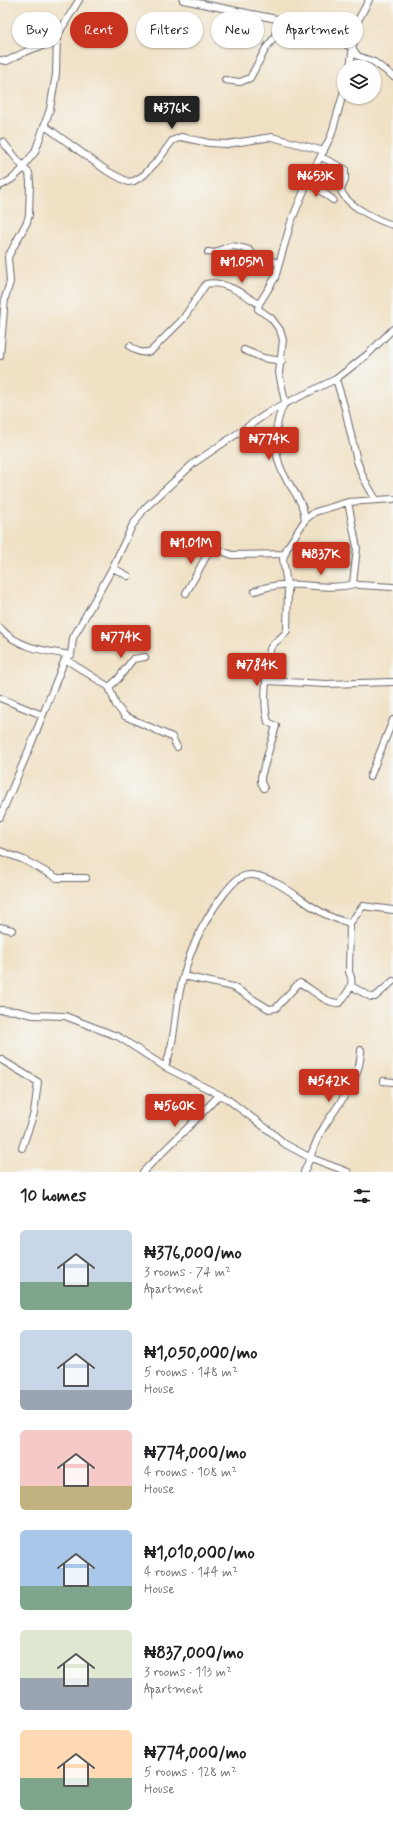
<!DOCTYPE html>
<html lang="en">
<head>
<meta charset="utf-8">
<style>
  body { margin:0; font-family:Mynerve,sans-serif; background:#f2f2f2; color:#202124; height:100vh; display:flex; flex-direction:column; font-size:15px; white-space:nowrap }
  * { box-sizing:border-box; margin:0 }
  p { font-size:13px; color:#757577 }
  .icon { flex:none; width:22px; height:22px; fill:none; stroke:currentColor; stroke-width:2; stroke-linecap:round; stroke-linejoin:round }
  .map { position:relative; height:1172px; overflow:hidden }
  .side { display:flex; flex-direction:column; background:#fff; flex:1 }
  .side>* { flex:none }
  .guide { position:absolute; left:12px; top:12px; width:369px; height:36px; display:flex; gap:8px }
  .controls { position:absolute; left:337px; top:60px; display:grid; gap:8px }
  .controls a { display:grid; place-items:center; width:44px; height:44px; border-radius:50%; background:#fff; box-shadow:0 1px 3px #0004; font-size:20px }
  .price { position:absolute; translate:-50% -34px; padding:0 9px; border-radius:4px; background:#c8321e; color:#fff; font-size:13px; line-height:26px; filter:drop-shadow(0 1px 2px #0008) }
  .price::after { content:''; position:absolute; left:50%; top:24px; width:12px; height:9px; margin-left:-6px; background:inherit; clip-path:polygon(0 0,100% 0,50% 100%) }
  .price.current { background:#222; color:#fff }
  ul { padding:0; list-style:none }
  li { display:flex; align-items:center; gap:12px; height:100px; padding:0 20px }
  li span { display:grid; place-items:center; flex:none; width:112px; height:80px; border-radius:6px; color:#555 }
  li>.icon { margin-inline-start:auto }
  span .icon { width:48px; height:48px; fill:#fffc; stroke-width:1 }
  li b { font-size:17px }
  h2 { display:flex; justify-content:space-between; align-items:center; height:48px; padding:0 20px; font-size:17px }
  .chip { padding:0 14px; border-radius:18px; background:#fff; box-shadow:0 1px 3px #0004; font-size:14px; line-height:36px }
  .chip.current { background:#c8321e; color:#fff }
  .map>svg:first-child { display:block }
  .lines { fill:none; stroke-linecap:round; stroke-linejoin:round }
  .minor-casing { stroke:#6a656b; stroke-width:8 }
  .minor { stroke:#fff; stroke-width:6 }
</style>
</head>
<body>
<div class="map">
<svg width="393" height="1172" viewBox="0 0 393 1172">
  <rect width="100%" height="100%" fill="#f6f6f2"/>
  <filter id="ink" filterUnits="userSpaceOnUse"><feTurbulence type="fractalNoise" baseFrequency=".025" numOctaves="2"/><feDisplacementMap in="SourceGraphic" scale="8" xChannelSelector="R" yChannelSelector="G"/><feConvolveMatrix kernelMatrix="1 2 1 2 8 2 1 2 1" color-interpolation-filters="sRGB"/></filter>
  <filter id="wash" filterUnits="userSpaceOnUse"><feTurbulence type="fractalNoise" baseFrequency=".012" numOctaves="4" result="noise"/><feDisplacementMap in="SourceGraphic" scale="16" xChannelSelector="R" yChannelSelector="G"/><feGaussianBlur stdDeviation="0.9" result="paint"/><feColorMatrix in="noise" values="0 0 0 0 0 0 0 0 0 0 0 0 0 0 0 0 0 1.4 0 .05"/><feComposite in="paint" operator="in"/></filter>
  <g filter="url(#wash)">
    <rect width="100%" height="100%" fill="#f0e1c5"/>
  </g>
  <g filter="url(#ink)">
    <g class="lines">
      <defs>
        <path id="minor" d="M183,0l128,26 24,12 17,10 6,8 16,6 19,14
          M0,60l7,1 20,-10 29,-10
          M350,67l6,-43 13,-24
          M225,80l15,2 10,-4 16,-30 8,-10 6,-18
          M45,126l62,45 21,11 6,-1 10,-6 15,-16 13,-18 9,-4 28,6 18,1 45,-7 52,14
          M321,157l24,12v11l-4,10c4,15 38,31 52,35
          M308,181l25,19
          M0,186l12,-7 12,-11 -21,-26
          M208,252l7,1c16,-9 18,-8 34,-3l3,4 27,9
          M259,304l16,-26 16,-56 17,-41 23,-45 13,-45
          M130,346c6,6 13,8 21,5l32,-32 23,-35c18,-4 39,11 53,20l-1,5 13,9 9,12 3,10 -4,33 6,29c-11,21 -13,49 -2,71 8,16 21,28 22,47
          M244,350l19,8 19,3
          M0,356l5,-58 5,-16 -2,-25 19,-35 2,-7 1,-33 -1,-9 -5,-5 1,-4 10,-12 15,-43 6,-35 1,-38 22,-36
          M336,379l9,30 12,52 6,16 13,23
          M348,502l9,46 -4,35 6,2 34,2
          M184,536l48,19 53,-1
          M113,568l15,8
          M255,591c37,-15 65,2 100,-7
          M186,593l26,-47
          M0,628c18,20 45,23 71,27
          M65,659l44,28 7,18 9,11 47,21 5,10
          M267,681l59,3 67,-2
          M109,687l9,-8 15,-20 12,-2
          M0,698l42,17
          M370,777l23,-57
          M264,788l-3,-6v-5l15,-51 -8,-4c-6,-22 -1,-50 2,-73 4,-9 14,-11 17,-19l1,-39 -5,-32 4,-11 18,-28 10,-8 33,-10 45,-3
          M0,817l30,-70 35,-88 6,-4 2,-17 39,-69 20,-43 13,-18 49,-45 78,-53 64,-31 32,-25 25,-25
          M0,851l24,9 33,18h29
          M0,927l12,3
          M184,976l49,11 36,22 7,-1 22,-24 2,-1c13,6 25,21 40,20 7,-11 16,-18 9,-31l1,-49 13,-17 30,4
          M351,986l20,11h4l18,-16
          M0,1010l16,1 17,4 32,1 54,21 46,30 61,31 45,34 14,12 26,14 37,14
          M0,1059l38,23 -4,31 -12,35
          M165,1067c10,-25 9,-47 14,-72 7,-36 22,-72 45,-101 8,-10 15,-20 29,-19 28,4 50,29 74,40 7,4 16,6 23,8
          M383,1081l10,1
          M143,1172c25,-26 52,-50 76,-77
          M304,1172c7,-15 11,-31 20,-45 15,-25 37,-47 37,-77"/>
      </defs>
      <use href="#minor" class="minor-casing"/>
      <use href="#minor" class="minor"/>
    </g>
  </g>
</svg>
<div class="controls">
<a><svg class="icon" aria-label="layers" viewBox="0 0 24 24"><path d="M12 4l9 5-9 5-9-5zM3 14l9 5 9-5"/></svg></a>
</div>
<b class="price current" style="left:172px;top:130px">₦376K</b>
<b class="price" style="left:316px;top:198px">₦653K</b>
<b class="price" style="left:242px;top:284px">₦1.05M</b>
<b class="price" style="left:269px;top:461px">₦774K</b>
<b class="price" style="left:191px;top:565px">₦1.01M</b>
<b class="price" style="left:321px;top:576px">₦837K</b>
<b class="price" style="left:121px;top:659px">₦774K</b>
<b class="price" style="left:257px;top:687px">₦784K</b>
<b class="price" style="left:329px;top:1103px">₦542K</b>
<b class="price" style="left:175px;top:1128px">₦560K</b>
<div class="guide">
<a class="chip">Buy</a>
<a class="chip current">Rent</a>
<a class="chip">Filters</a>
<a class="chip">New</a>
<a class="chip">Apartment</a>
</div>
</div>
<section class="side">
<h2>10 homes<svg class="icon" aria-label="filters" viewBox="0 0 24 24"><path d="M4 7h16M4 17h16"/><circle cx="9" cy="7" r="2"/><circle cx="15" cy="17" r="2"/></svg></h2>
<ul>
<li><span style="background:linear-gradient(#c9d6e8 65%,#7fa58c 0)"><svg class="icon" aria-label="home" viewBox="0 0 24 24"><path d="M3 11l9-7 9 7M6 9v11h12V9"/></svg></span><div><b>₦376,000/mo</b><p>3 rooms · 74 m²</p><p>Apartment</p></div></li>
<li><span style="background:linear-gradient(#c9d6e8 75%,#9aa5b1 0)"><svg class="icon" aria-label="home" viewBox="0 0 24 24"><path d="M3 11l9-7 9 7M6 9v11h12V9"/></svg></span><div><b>₦1,050,000/mo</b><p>5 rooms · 148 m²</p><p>House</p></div></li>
<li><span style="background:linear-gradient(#f6c9c9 70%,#c2b280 0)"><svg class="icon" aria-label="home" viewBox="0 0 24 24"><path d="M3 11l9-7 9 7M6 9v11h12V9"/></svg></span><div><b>₦774,000/mo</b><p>4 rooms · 108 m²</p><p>House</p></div></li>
<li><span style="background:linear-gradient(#a9c7e8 70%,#7fa58c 0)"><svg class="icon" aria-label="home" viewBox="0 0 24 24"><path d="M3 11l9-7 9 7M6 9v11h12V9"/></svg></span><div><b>₦1,010,000/mo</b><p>4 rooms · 144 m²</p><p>House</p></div></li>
<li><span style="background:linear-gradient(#dfe7d0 60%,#9aa5b1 0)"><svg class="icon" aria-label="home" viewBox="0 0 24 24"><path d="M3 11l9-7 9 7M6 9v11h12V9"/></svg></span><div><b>₦837,000/mo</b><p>3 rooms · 113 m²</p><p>Apartment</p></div></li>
<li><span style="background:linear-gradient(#ffd9b3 60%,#7fa58c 0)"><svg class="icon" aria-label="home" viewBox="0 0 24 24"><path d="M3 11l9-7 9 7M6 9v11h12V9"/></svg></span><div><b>₦774,000/mo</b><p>5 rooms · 128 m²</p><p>House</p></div></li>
</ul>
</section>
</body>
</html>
